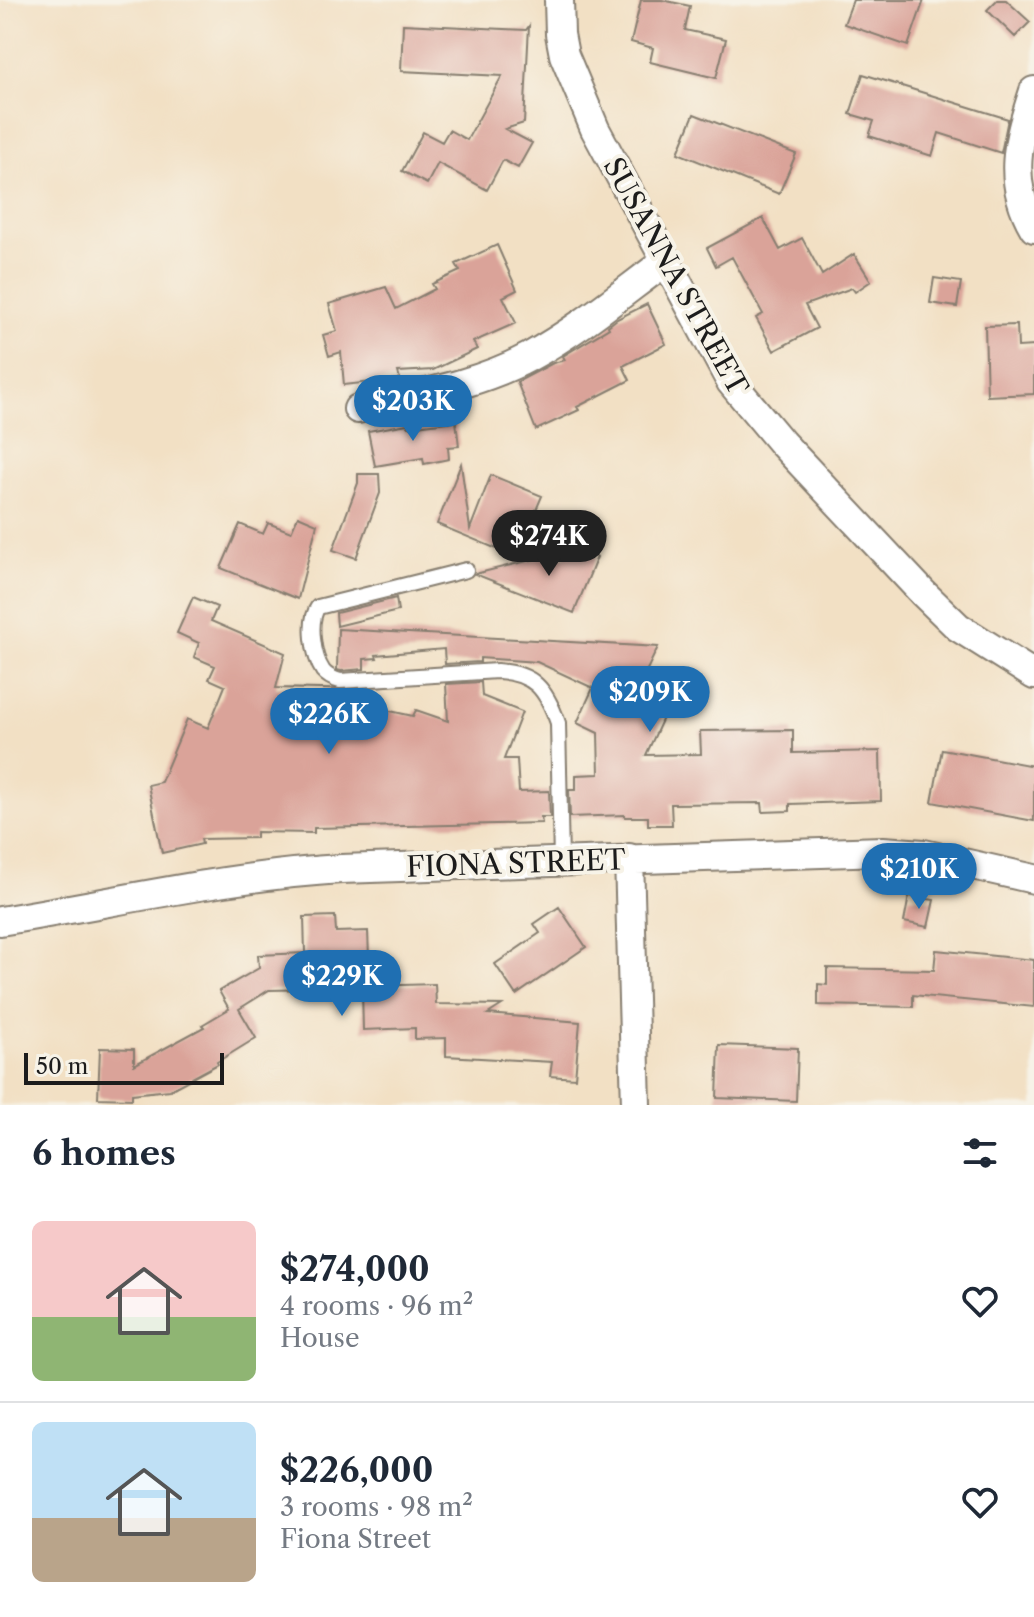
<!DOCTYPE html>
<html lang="en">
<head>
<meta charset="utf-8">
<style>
  body { margin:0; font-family:"Libre Caslon Text",serif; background:#f2f2f3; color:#1f2937; height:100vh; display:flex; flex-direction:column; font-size:30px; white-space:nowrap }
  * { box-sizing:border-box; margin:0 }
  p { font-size:26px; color:#747a83 }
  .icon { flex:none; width:44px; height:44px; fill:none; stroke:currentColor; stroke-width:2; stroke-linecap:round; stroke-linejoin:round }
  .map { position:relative; height:1105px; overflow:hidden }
  .details { display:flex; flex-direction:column; background:#fff; flex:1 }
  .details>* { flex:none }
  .scale { position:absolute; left:24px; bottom:20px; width:200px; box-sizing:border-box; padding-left:8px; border:4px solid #1c1c1c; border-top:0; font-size:22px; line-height:28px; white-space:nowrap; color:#1c1c1c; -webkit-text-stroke:6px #f7f3e8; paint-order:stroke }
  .price { position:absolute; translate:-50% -68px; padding:0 18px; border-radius:28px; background:#1f6fb2; color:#fff; font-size:26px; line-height:52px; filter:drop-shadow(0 2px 4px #0008) }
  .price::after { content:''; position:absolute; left:50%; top:48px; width:24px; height:18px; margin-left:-12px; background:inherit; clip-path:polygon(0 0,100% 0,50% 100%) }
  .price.on { background:#222; color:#fff }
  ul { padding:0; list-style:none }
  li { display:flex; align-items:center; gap:24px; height:200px; padding:0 32px }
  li+li { border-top:2px solid #e0e1e3 }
  li span { display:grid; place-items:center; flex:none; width:224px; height:160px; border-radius:12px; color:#555 }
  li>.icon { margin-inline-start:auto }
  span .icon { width:96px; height:96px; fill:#fffc; stroke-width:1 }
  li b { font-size:34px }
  h2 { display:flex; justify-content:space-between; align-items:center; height:96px; padding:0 32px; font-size:34px }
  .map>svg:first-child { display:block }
  .building { fill:#daa399 }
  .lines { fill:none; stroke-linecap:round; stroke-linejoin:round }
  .service-casing { stroke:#877e70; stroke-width:18 }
  .minor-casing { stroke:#877e70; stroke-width:32 }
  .service { stroke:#fff; stroke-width:14 }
  .minor { stroke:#fff; stroke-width:28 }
  .labels { text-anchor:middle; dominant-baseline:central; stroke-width:8; stroke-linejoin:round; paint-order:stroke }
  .street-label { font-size:28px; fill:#1c1c1c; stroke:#f7f3e8 }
</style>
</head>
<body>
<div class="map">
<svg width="1034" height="1105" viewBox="0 0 1034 1105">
  <rect width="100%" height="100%" fill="#f7f3e8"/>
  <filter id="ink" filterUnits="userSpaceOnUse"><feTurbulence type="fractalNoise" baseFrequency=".0125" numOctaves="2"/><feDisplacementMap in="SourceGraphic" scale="16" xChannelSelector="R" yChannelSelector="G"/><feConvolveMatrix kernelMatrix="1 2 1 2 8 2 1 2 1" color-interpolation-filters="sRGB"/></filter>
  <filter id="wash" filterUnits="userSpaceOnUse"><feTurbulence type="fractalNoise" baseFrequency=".006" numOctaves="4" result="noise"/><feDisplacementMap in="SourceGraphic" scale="32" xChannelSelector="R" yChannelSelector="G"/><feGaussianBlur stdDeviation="1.8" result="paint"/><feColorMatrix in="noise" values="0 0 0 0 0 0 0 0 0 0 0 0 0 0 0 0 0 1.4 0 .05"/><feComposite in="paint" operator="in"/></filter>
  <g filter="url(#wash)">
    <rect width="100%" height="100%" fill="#f2e0c4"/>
    <g id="blocks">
      <path class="building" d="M641,0h21l28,6 -5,24 41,9 -10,39 -66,-16 3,-14 -22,-6z
        M853,0h71l-16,46 -64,-22z
        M997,0h9l24,22 -15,15 -28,-27z
        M403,24l123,6 3,-4 -5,97 -19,6 27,14 -14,25 -15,-8 -16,30 -49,-27 -11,21 -25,-13 21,-39 19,10 7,-12 18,10 35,-64 -101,-5z
        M863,74l145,45 -7,34 -62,-20 -7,23 -63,-20 5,-15 -24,-7z
        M694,114l102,40 -17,40 -101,-41z
        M763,218l17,32 22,-12 20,37 32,-21 17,27 -16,11 -3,-4 -47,17 12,23 -43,23 -18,-33 7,-4 -31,-57 -16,9 -9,-18z
        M497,245l20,45 -14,7 13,26 -43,19 4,7 -44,21 -35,2 2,7 -56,6 -3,-33 -12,4 -6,-21 14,-4 -8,-27 57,-17 10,22 39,-20 -3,-5 28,-13 -4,-7z
        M934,278l27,4 -4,25 -27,-4z
        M647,304l19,40 -43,22 7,14 -53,27 2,3 -43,20 -19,-48 36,-19 12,-3 -2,-4 46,-28 -1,-2 9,-7z
        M1017,325l1,22 16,-1v48l-47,2 -2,-70z
        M456,421l3,25 -11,1 1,12 -25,5 -1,-6 -48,8 -7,-35 40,-7v3z
        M461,464l9,65 21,-54 51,21 -26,61 -79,-33z
        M358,474h21l1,19 -24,65 -23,-8 25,-67z
        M298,516l19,8 -19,75 -77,-31 19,-44 23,10 5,-11 23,9z
        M570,546l27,11 -23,56 -99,-39 80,-20 9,4z
        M193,597l24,10 -6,14 74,32 -9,35 88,2 -1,15 50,11 3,-6 32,11 -2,-37 35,-2 1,14 40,16 -18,47h13l2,33 30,-1 1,26h-9l1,6 -228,5v5l-58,-1v6l-55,1 1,5 -40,9 -14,-68 13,-3 26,-63 21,9 17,-42 -16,-7 6,-13 -21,-9 5,-14 -22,-10z
        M396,598l2,13 -61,15 -1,-13z
        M338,629l320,18 -17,35 32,14 -27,59 55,-1 -1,-23 93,-1v23l87,-2 1,50 -91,3v7l-27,1 -1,-9 -91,1 1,21h-24v-8h-23v-2l-55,2 -1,-27h7v-15l23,-1 -1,-41 -21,-10 16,-35 -56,-26 -57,-4v4l-35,2 -1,-15 -68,6 1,3 -13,1v10l-23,2 -4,-1z
        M942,749l92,17v55l-102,-19z
        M909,896l25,4 -6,27 -24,-5z
        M559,907l27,40 -70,48 -21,-31 45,-31 -6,-9z
        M335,916l1,16 32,-1 2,55 65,-2 1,20 66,1 -14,9 92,8 -5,56 -25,-2 2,-14 -106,-6v-18l-31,1v-11l-52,2 -1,-42 -93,2 -30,19 17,29 -39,24 1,2 -48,26 -38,4v5l-34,-1 2,-50 34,1v16l70,-38 -2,-2 27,-16 -10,-18 40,-23 -1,-13 47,-2 -1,-36z
        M936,950l98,10v47l-121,-12v12l-95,-2v-21l9,1v-17l107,2z
        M719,1045l79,3 -2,53 -79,-3z"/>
    </g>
  </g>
  <g filter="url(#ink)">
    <use href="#blocks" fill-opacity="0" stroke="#877e70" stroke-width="2"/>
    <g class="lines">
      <defs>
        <path id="service" d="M466,570l-148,37c-10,14 -5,49 5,64 5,6 10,8 17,10l157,-10c37,2 49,18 61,52l3,138"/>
        <path id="minor" d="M559,0l1,34 4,21 31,74 136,253 51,61 141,150 35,34 76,48
          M1034,91c-16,49 -28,89 0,137
          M358,409c57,-14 119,-24 171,-52 49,-27 92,-63 137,-96
          M629,858l7,247
          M0,921c113,-18 226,-45 341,-52l542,-18 41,3 110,25"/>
      </defs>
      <use href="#service" class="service-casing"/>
      <use href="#minor" class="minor-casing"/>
      <use href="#service" class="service"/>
      <use href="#minor" class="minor"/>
    </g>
  </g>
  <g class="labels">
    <g class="street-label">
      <text transform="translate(676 276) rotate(61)">SUSANNA STREET</text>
      <text transform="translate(516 863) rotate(-2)">FIONA STREET</text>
    </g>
  </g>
</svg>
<div class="scale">50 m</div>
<b class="price" style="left:413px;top:443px">$203K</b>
<b class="price on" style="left:549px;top:578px">$274K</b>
<b class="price" style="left:650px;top:734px">$209K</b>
<b class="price" style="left:329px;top:756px">$226K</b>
<b class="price" style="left:919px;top:911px">$210K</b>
<b class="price" style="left:342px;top:1018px">$229K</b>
</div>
<section class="details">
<h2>6 homes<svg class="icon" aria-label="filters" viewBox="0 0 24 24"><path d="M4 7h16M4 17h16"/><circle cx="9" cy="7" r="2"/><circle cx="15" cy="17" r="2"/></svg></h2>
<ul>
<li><span style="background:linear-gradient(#f6c9c9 60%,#8fb573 0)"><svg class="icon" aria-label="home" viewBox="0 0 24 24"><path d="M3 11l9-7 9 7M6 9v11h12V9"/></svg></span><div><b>$274,000</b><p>4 rooms · 96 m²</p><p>House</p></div><svg class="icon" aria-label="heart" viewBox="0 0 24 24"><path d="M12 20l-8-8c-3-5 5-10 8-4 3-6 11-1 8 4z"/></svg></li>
<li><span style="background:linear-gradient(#bfe0f5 60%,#b9a48a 0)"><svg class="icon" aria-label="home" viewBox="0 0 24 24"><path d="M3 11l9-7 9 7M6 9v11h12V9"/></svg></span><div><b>$226,000</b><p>3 rooms · 98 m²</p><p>Fiona Street</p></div><svg class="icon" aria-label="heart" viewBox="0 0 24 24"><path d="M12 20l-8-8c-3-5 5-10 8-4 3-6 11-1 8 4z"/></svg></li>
</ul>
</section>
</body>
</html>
